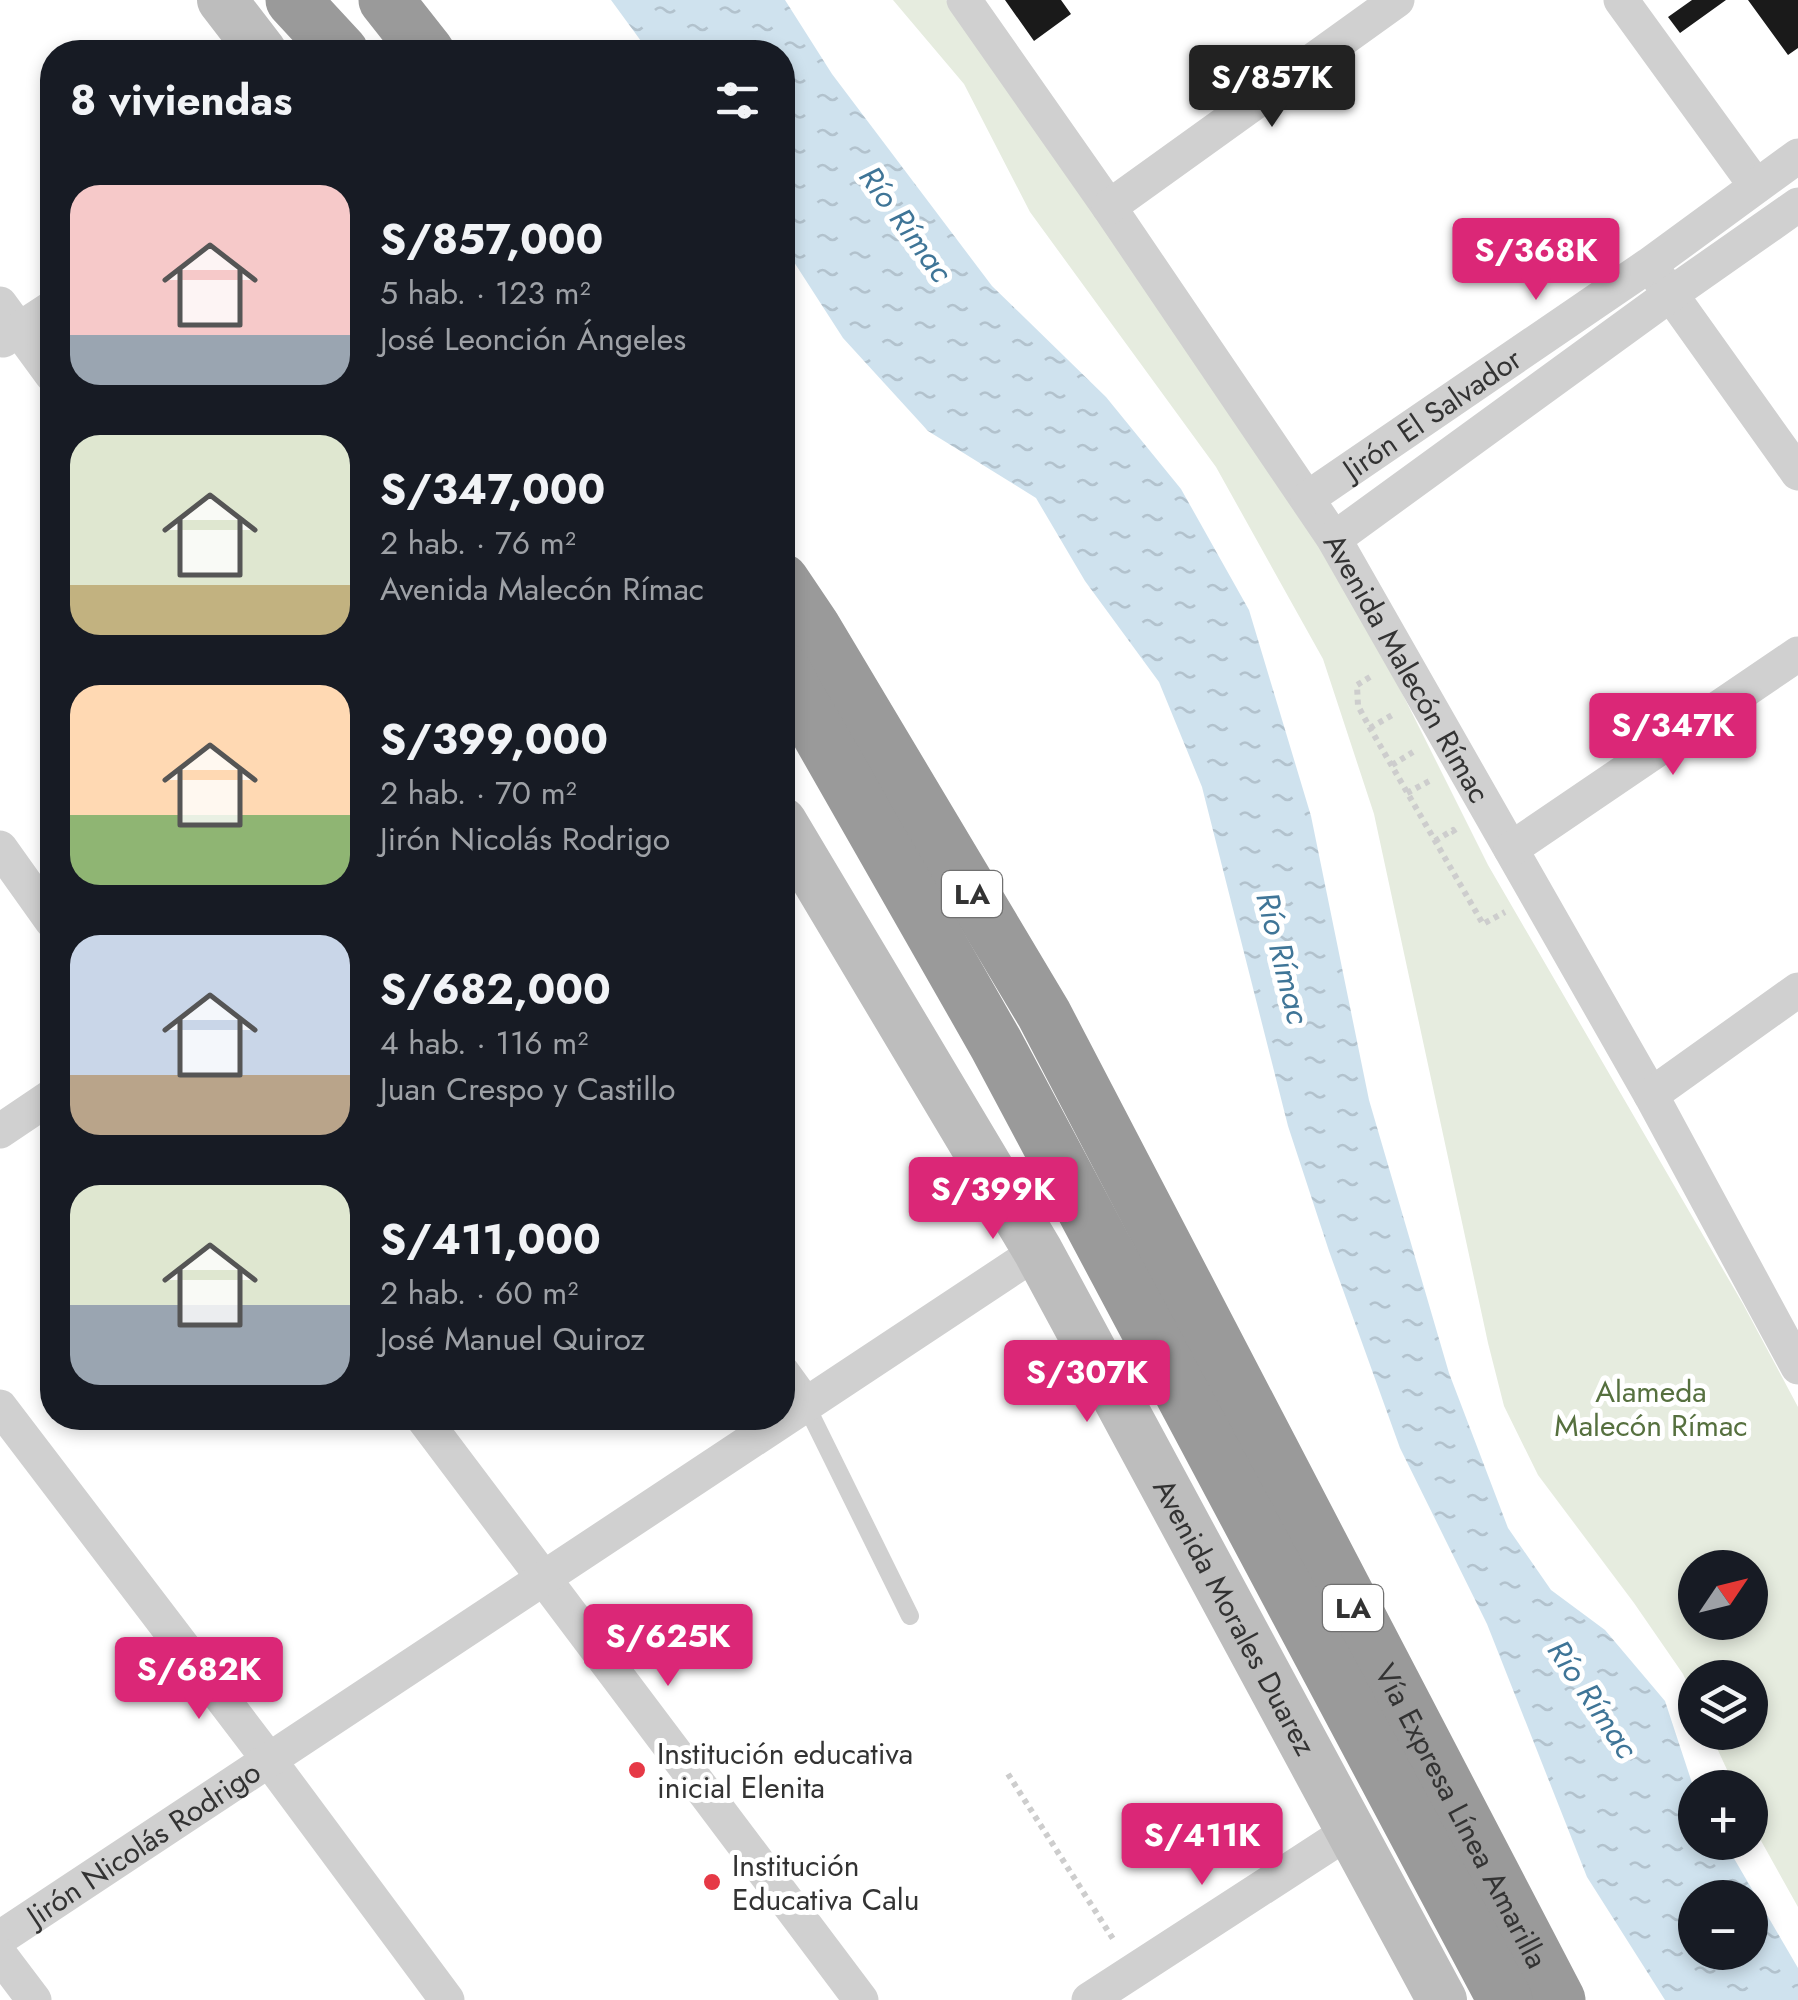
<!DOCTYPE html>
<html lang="es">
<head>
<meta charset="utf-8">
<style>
  body { margin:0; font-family:Jost,sans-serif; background:#20242c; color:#f1f3f6; height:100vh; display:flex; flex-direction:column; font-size:38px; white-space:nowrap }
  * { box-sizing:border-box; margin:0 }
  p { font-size:32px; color:#9ea1a6 }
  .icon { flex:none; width:55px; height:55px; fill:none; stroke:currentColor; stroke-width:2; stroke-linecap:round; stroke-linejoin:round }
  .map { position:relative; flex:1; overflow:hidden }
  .drawer { position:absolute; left:40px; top:40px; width:755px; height:1390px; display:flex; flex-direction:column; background:#171b24; border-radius:40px; box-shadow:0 5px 15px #0003 }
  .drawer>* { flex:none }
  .needle { width:65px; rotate:55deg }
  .tools { position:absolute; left:1678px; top:1550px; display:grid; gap:20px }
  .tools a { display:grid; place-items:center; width:90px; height:90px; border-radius:50%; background:#171b24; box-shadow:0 5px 15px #0003; font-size:50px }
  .price { position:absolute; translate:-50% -85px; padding:0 22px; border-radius:10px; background:#db2777; color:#fff; font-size:32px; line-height:65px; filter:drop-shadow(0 2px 5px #0008) }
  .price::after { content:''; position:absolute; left:50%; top:60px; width:30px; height:22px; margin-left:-15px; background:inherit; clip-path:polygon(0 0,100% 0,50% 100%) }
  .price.selected { background:#222; color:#fff }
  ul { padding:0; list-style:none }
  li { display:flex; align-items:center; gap:30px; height:250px; padding:0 30px }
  li span { display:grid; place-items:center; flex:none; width:280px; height:200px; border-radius:30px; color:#555 }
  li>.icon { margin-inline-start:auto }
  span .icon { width:120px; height:120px; fill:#fffc; stroke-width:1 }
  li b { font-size:42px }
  h2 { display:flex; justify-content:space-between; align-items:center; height:120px; padding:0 30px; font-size:42px }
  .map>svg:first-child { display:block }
  .green { fill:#e6ecdf; fill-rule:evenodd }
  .water { fill:url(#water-ripples); fill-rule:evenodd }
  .building { fill:#1a1a1a }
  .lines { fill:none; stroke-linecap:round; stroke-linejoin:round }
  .path { stroke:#cdcdcd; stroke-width:6; stroke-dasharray:5 5; stroke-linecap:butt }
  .service { stroke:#d0d0d0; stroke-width:18 }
  .minor { stroke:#d0d0d0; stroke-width:35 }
  .secondary { stroke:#bdbdbd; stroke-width:50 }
  .motorway { stroke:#9a9a9a; stroke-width:55 }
  .poi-dot { fill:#e63946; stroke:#fff; stroke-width:4 }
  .labels { text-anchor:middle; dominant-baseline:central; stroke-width:10; stroke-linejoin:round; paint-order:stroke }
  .shield { fill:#fff; stroke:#707070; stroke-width:2.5 }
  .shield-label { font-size:28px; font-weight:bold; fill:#333 }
  .street-label { font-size:30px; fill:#333; stroke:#fff }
  .park-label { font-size:30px; fill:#56703f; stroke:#fff }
  .poi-label { font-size:30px; fill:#333; stroke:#fff; text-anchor:start }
  .water-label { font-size:32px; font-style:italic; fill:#3f7597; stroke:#fff }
</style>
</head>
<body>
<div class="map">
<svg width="1798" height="2000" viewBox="0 0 1798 2000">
  <defs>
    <pattern id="water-ripples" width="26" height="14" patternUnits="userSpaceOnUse" patternTransform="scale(2.5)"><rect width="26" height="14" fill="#cfe2ee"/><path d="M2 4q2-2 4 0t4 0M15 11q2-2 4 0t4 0" fill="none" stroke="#b2c2cd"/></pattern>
  </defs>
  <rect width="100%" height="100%" fill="#fff"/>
  <path class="green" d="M893,0h53l105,149 302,446 135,270 255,439 55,103v500l-48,-86v-33l-15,-1 -25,-54 40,-1v-54h-55v22l-12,-26 -49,-71 -96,-128 -34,-69 -16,-63 -114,-529 -51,-155 -107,-192 -186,-255 -66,-128zM1695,1568h55v54h-55z"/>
  <path class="water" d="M611,0h174l47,74 160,212 114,111 75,92 68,121 62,206 58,284 80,273 59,155 43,62 54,40 60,71 30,91v50l30,1 73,125v32h-133l-78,-123 -100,-253 -87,-176 -71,-197 -41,-125 -86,-339 -43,-105 -74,-101 -49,-83 -108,-67 -85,-93 -60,-93 -1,-193h-133zM1695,1898h55v54h-55z"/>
  <path class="building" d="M1005,0h56l10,14 -37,27z
    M1692,0h34l-46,33 -12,-16z
    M1748,0h50v48l-10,7z"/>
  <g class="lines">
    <path class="path" d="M1370,677l-13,8 1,21 12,22 113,196 22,-12
      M1370,728l24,-14
      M1392,765l21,-13
      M1407,793l26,-14
      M1435,841l18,-11 3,5
      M1008,1774l107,168"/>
    <path class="service" d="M806,1405l104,211"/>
    <g class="minor">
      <path id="s1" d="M964,0l145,207 225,332 317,556 147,272"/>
      <path d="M1621,0l135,186"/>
      <path d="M1109,207l288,-207"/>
      <path d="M1659,278l139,195"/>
      <path d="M0,304l52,71"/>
      <path d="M3,340l49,-32"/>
      <path id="s2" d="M1308,498l341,-233 149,-109"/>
      <path d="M1334,539l337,-245 127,-89"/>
      <path d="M0,848l52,73"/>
      <path d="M1511,849l287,-195"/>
      <path d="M1651,1095l147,-105"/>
      <path d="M0,1131l52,-35"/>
      <path d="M782,1372l24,33"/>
      <path d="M0,1407l269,353 178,240"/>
      <path d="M423,1418l438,582"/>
      <path id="s3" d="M0,1938l1038,-687"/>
      <path d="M0,1955l34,45"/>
      <path d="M1089,2000l262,-170"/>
    </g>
    <g class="secondary">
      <path d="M222,0l40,52"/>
      <path id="s4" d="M782,822l256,429 404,749"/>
    </g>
    <g class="motorway">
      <path d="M293,0l48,52"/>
      <path d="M386,0l41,52"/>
      <path id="s5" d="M782,581l31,46 231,387 514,986"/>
      <path d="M782,669l214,375 509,956"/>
    </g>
  </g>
  <g class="poi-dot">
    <circle cx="637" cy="1770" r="10"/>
    <circle cx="712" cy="1882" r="10"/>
  </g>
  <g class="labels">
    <g class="shield">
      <rect x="942" y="871" width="60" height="46" rx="8"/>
      <rect x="1323" y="1585" width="60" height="46" rx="8"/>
    </g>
    <g class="shield-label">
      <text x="972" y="894">LA</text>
      <text x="1353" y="1608">LA</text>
    </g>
    <g class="street-label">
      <text stroke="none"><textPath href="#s2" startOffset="150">Jirón El Salvador</textPath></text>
      <text stroke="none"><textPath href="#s1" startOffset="802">Avenida Malecón Rímac</textPath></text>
      <text stroke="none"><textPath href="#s4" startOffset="915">Avenida Morales Duarez</textPath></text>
      <text stroke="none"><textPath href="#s5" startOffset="1410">Vía Expresa Línea Amarilla</textPath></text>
      <text stroke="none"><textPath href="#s3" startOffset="172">Jirón Nicolás Rodrigo</textPath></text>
    </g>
    <g class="park-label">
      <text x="1651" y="1391">Alameda<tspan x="1651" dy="34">Malecón Rímac</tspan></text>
    </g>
    <g class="poi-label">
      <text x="657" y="1753">Institución educativa<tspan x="657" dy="34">inicial Elenita</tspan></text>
      <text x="732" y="1865">Institución<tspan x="732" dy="34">Educativa Calu</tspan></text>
    </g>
    <g class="water-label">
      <text transform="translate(906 224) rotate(54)">Río Rímac</text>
      <text transform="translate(1283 958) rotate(76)">Río Rímac</text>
      <text transform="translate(1593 1699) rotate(56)">Río Rímac</text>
    </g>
  </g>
</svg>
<div class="tools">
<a><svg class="needle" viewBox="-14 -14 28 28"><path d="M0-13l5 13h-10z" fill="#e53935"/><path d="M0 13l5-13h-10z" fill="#9ea1a6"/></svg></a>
<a><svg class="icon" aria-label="layers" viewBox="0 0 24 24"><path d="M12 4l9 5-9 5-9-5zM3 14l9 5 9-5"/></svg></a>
<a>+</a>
<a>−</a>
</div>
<b class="price selected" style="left:1272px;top:130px">S/857K</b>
<b class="price" style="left:1536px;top:303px">S/368K</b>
<b class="price" style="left:1673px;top:778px">S/347K</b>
<b class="price" style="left:993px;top:1242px">S/399K</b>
<b class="price" style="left:1087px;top:1425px">S/307K</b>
<b class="price" style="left:668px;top:1689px">S/625K</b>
<b class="price" style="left:199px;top:1722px">S/682K</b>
<b class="price" style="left:1202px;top:1888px">S/411K</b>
<section class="drawer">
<h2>8 viviendas<svg class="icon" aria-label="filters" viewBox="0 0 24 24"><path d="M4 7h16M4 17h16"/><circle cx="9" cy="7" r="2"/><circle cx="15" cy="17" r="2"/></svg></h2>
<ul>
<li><span style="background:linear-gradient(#f6c9c9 75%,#9aa5b1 0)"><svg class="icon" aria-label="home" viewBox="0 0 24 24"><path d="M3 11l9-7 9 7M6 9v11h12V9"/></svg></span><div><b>S/857,000</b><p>5 hab. · 123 m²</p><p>José Leonción Ángeles</p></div></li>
<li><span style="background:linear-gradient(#dfe7d0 75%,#c2b280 0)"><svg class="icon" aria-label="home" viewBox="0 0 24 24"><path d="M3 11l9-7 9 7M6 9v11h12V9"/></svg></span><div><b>S/347,000</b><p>2 hab. · 76 m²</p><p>Avenida Malecón Rímac</p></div></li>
<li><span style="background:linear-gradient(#ffd9b3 65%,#8fb573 0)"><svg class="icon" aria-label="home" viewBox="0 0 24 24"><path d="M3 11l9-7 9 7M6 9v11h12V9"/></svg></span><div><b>S/399,000</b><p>2 hab. · 70 m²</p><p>Jirón Nicolás Rodrigo</p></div></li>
<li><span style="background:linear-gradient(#c9d6e8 70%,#b9a48a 0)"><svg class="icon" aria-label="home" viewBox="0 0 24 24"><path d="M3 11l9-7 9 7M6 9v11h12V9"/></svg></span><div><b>S/682,000</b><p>4 hab. · 116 m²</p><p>Juan Crespo y Castillo</p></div></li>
<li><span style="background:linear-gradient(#dfe7d0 60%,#9aa5b1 0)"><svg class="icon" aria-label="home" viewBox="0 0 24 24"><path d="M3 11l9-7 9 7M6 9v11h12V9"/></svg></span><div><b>S/411,000</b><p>2 hab. · 60 m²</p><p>José Manuel Quiroz</p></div></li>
</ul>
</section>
</div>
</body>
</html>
